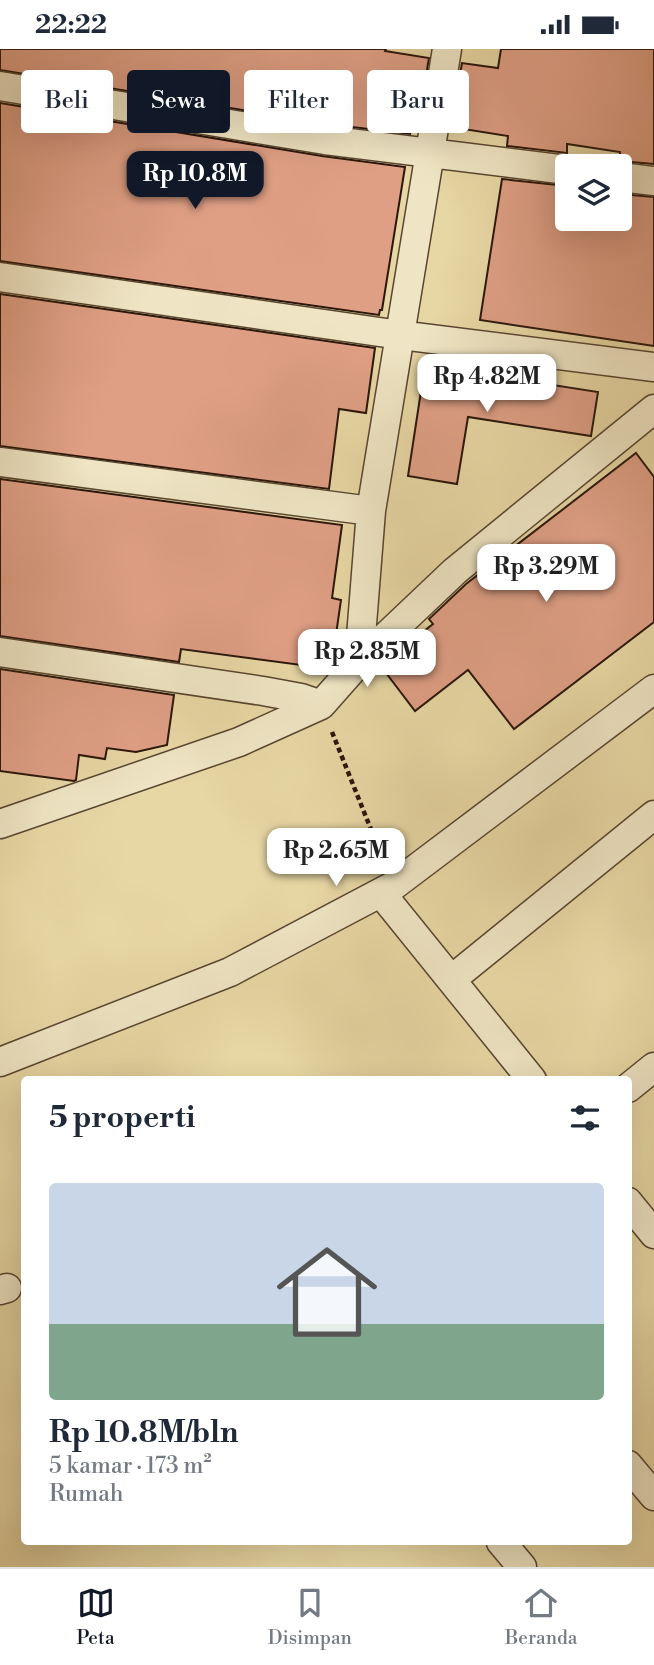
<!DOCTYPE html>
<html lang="id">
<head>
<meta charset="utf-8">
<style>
  body { margin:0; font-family:"Libre Bodoni",serif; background:#f2f2f3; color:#1f2937; height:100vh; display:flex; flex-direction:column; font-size:26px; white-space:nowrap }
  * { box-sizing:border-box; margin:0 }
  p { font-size:23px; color:#747a83 }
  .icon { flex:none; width:38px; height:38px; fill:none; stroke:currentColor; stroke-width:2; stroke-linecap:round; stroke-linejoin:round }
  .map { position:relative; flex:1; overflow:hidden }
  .details { position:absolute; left:21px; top:1027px; width:611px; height:469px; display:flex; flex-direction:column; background:#fff; border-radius:7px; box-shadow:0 7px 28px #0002 }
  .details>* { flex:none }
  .banner { position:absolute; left:21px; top:21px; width:612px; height:63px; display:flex; gap:14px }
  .buttons { position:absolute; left:555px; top:105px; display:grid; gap:14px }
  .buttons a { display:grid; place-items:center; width:77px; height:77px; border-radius:7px; background:#fff; box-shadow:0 7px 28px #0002; font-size:35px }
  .price { position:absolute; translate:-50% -60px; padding:0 16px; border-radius:14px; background:#fff; color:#222; font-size:23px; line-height:46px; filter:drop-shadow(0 2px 4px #0008) }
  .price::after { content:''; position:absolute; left:50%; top:42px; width:21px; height:16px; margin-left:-10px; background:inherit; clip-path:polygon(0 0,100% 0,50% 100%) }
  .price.active { background:#111827; color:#fff }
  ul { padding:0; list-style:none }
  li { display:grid; align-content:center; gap:14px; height:371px; padding:0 28px }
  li+li { border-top:2px solid #e0e1e3 }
  li span { display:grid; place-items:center; height:217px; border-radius:7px; color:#555 }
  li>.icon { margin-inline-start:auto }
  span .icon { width:126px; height:126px; fill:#fffc; stroke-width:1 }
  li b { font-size:30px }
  h2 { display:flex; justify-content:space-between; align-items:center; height:84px; padding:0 28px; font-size:30px }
  .chip { padding:0 24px; border-radius:7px; background:#fff; box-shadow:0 7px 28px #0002; font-size:24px; line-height:63px }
  .chip.active { background:#111827; color:#fff }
  .status { display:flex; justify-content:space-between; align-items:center; height:49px; padding:0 35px; background:#fff; direction:ltr }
  .status svg { height:19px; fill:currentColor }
  .dock { display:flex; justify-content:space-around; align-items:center; height:98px; border-top:2px solid #e0e1e3; background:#fff; font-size:19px; color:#747a83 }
  .dock a { display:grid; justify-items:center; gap:4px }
  .dock .active { color:#111827 }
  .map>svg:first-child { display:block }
  .building { fill:#df9f85; stroke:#2a160a; stroke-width:2 }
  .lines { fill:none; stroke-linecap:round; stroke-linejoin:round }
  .minor-casing { stroke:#594630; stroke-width:31 }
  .path { stroke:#2a160a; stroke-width:4.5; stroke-dasharray:5 3.5; stroke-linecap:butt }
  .minor { stroke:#efe5c4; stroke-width:28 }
</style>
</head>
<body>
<div class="status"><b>22:22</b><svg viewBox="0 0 49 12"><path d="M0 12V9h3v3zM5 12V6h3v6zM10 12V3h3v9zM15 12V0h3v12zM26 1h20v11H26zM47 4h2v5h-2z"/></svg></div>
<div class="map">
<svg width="654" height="1518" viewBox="0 0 654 1518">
  <rect width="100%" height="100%" fill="#e7d7a4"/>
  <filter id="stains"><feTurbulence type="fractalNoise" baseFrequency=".00286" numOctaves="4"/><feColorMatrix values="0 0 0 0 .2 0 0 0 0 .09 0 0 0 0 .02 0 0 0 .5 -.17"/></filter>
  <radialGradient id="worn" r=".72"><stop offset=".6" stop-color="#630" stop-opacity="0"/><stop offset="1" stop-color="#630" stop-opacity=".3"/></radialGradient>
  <path class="building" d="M0,0h386l-1,2 44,7 -11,64 -2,-1 -1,6 -3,-1 -2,8 -83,-10 -327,-54z
    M501,0h153v115l-34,-3v-9l-53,-8v9l-60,-7 1,-10 -57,-9 11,-64 36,5z
    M0,54l322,53 83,11 -23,143h-2l-1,5 -379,-54z
    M502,130l65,7v33h53v-25l34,3v149l-174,-26z
    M0,245l375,54 -9,65 -27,-4 -10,80 -329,-43z
    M425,316l173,27 -7,44 -123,-19 -11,67 -49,-8z
    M636,404l18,24v145l-140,107 -46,-59 -53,41 -35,-46 53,-41 -4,-5 37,-35z
    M0,430l342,46 -10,73 9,2 -10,69 -150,-20 -2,13 -179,-26z
    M0,620l174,26 -7,50 -31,7 -29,-4 -2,11 -26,-4 -3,25 -2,1 -74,-10z"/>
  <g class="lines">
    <defs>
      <path id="minor" d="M0,37l325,54 242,30
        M620,128l34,4
        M0,228l400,58 254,32
        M0,413l371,49
        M0,603l263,39 38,7 20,7
        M359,613l12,-151 76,-462
        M0,775l239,-82 82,-37 38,-43 96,-91 199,-162
        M381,844l151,187
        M452,930l202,-164
        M0,1013l230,-90 163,-86 261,-197
        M628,1039l26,-21
        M628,1153l26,32
        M0,1241l7,-2
        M628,1416l26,31
        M501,1493l21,25"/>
    </defs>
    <use href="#minor" class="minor-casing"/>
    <path class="path" d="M332,683l50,125"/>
    <use href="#minor" class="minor"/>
  </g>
  <rect width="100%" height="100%" filter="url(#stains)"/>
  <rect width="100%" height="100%" fill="url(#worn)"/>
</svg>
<div class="buttons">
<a><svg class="icon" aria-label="layers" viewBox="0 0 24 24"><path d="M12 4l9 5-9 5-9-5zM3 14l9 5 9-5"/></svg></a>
</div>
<b class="price active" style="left:195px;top:162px">Rp 10.8M</b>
<b class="price" style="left:487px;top:365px">Rp 4.82M</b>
<b class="price" style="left:546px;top:555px">Rp 3.29M</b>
<b class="price" style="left:367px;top:640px">Rp 2.85M</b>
<b class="price" style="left:336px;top:839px">Rp 2.65M</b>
<div class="banner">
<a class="chip">Beli</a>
<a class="chip active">Sewa</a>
<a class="chip">Filter</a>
<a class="chip">Baru</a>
</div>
<section class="details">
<h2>5 properti<svg class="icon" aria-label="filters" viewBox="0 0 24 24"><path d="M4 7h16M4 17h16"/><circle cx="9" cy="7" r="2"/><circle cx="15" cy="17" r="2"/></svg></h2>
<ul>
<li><span style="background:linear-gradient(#c9d6e8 65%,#7fa58c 0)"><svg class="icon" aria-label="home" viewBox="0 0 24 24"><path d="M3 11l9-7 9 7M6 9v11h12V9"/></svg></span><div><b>Rp 10.8M/bln</b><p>5 kamar · 173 m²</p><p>Rumah</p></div></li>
</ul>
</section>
</div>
<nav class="dock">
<a class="active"><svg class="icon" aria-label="map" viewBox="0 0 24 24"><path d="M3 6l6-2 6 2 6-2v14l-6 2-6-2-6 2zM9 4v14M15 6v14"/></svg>Peta</a>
<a><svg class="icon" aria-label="saved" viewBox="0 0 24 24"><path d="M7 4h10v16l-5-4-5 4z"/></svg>Disimpan</a>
<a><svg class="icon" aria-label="home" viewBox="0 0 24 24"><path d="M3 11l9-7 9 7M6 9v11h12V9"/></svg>Beranda</a>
</nav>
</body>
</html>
